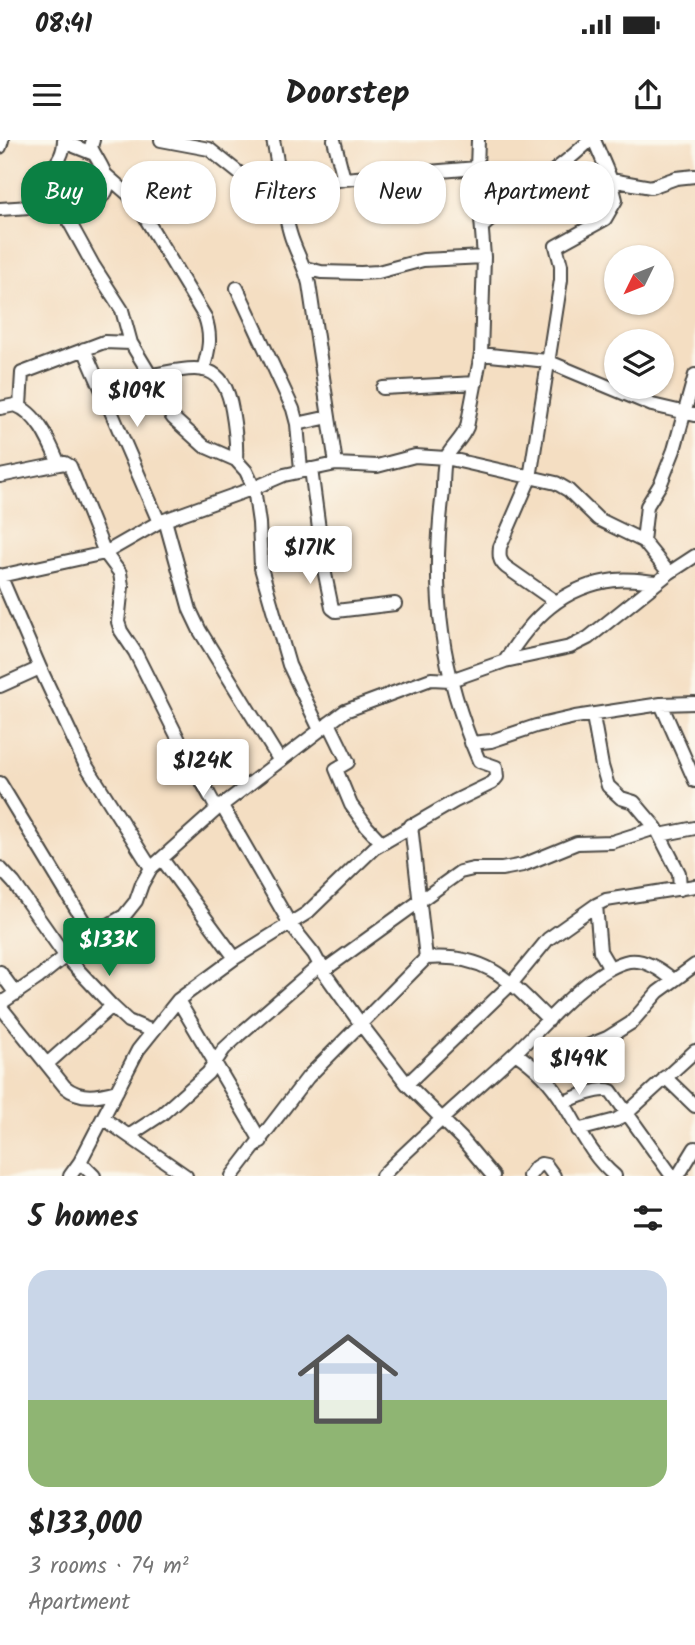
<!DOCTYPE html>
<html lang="en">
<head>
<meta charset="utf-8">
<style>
  body { margin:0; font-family:Kalam,sans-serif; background:#f2f2f2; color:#222; height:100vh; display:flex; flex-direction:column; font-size:26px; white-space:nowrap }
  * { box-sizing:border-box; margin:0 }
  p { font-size:23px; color:#767676 }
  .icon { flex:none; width:38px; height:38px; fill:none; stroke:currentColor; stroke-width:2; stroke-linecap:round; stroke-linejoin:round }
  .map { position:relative; height:1036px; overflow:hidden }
  .details { display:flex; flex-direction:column; background:#fff; flex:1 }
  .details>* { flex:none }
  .guide { position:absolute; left:21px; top:21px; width:654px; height:63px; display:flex; gap:14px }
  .needle { width:46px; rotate:227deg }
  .fabs { position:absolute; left:604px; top:105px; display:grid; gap:14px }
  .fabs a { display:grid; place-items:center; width:70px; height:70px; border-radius:50%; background:#fff; box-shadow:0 2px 5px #0004; font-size:35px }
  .price { position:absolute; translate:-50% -60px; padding:0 16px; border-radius:7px; background:#fff; color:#222; font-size:23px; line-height:46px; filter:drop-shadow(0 2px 4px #0008) }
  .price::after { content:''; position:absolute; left:50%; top:42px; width:21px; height:16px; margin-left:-10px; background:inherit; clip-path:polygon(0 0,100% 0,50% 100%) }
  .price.active { background:#0b8043; color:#fff }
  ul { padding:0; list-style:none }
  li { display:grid; align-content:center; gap:14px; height:371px; padding:0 28px }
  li+li { border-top:2px solid #e0e0e0 }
  li span { display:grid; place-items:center; height:217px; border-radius:21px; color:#555 }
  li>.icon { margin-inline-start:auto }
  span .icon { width:126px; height:126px; fill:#fffc; stroke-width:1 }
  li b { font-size:30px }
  h2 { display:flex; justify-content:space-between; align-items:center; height:84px; padding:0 28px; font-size:30px }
  .tag { padding:0 24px; border-radius:28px; background:#fff; box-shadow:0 2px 5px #0004; font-size:24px; line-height:63px }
  .tag.active { background:#0b8043; color:#fff }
  .status { display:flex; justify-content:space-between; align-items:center; height:49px; padding:0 35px; background:#fff; direction:ltr }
  .status svg { height:19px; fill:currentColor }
  header { display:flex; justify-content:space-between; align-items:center; height:91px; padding:0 28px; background:#fff; font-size:32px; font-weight:600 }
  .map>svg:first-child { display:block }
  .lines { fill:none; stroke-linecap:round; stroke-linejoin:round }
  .minor-casing { stroke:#494642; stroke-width:16 }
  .minor { stroke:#fff; stroke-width:12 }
</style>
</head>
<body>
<div class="status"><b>08:41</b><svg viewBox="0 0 49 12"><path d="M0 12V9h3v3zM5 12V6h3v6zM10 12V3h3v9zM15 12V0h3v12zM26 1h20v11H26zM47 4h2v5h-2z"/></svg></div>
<header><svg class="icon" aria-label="menu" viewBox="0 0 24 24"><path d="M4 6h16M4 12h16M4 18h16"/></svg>Doorstep<svg class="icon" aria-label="share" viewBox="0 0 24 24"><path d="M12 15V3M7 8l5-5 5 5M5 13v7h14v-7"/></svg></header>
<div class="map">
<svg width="695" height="1036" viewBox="0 0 695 1036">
  <rect width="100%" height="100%" fill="#fbf7ec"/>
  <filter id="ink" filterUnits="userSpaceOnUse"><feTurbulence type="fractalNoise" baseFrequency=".0143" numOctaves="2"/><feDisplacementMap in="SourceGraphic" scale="14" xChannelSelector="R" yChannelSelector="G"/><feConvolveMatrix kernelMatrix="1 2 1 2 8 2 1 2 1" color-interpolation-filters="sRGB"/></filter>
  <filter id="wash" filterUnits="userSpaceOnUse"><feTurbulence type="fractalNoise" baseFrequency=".00686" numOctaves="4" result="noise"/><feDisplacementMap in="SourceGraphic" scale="28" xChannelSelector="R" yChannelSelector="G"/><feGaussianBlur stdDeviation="1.57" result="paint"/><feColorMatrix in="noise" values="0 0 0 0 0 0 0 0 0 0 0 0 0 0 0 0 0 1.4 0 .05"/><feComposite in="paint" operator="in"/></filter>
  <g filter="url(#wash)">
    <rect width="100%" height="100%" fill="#f4dec2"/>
  </g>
  <g filter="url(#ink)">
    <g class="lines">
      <defs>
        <path id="minor" d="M161,0l48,9 35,28 6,2 28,-3
          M273,0c7,31 8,62 17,93 5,18 15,33 19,51l27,180
          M334,0l10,39
          M64,2l30,12
          M0,7l2,-7
          M106,35l22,19 15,20 62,103c7,20 4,33 -2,53
          M611,40l40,7 25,-9 19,-2
          M281,49l63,-10 133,-11
          M60,65l33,60 29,45 9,33 29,48 6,17 7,10 31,28 32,14 10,11 8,17 5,35 2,45 28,97 31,65
          M39,66c-2,-35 25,-37 25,-66
          M0,69l60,-4 40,-7c19,-13 -3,-36 -9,-51l2,-7
          M482,87c34,-31 75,-54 108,-87
          M305,128l16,4 40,1 17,-1 45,-12 61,-3
          M237,148l56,121 4,15 4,46
          M84,209l75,173
          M481,214l66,7 105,44 43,10
          M152,235c42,-7 71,-18 80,35 3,17 5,33 4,50
          M383,248l93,-5
          M20,266l2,-33 82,-31 27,1
          M0,268l15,-3c23,8 35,38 44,59
          M297,284l32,-7
          M311,329l14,105 7,34 4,3 59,-7
          M0,336l59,-12 6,-1 5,3 35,87 15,20 2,13 -4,36 3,9 14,21 44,88 38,69
          M165,380l25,90 10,21 80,130
          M643,401l4,-35 14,-23 13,-33 21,-75
          M0,435l40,93 44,94 67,106
          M0,436l105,-23 54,-31 95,-34 30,-13 52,-11 41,2 38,-10 31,2 110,25 12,7 30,29 45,22 26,32
          M556,462l-50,-35c-7,-6 -7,-11 -6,-20l30,-69 31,-198v-15l-5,-19 49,-27 11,-19 -5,-20 -17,-40
          M505,521c26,-42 57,-75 110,-81 13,-2 29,1 43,2
          M0,546l40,-18
          M661,564l34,77
          M593,576l9,50 6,20 13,12 13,4 22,26 23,45 1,16
          M329,583l19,39 -12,7 15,36 16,22 15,16
          M471,603l20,-2 45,-15 39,-9 86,-13 34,-1
          M0,643l92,152
          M222,666l68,118 24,30 9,17 37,52 47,61 55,55 31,37
          M411,685l15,133
          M660,695l35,-7
          M162,719l73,99
          M0,728l14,15 52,74 46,49 16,15 24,10
          M596,765l4,46 10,17
          M323,831l137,-99 13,-3h29l21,-4 54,-22 35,-1 44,-14
          M0,832l16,22
          M178,860l83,141
          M0,864l38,-26 54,-43 32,-19 12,-15 6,-17 9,-16 66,-59 128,-98 86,-32 20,1 54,-19 65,-14 18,-9 81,-65 26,-17
          M0,866l65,81c16,13 33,9 52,4
          M515,913c20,13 37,30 49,51 16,26 27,52 51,72
          M47,924l65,-58
          M536,927l71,-29 24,-15 27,-31 37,-27
          M665,937l30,29
          M407,944l105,-101 36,-44 48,-34 10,-5 89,-14
          M564,963c10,-6 37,-16 47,-12l61,85
          M103,978l83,58
          M578,990l38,-10 10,-6 69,-63
          M130,995l32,-21 46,-41 16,-24 15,-14 82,-71
          M80,1022l14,14
          M70,1036l10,-14 58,-112 40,-50 57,-42 72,-45 67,-65 81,-47 37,-18 5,-6 -1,-10 -17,-6c-38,-89 -48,-165 -37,-261 2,-10 0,-34 4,-42 4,-9 16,-19 21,-31l14,-73 3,-97 -7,-89 1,-28
          M232,1036l76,-99 118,-119c61,-5 83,22 123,62
          M382,1036c42,-43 89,-82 133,-123 29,-27 72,-80 110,-91 17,-5 35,7 48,18
          M529,1036l7,-9 5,-3 5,1 8,11
          M678,1036l17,-28"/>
      </defs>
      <use href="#minor" class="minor-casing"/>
      <use href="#minor" class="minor"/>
    </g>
  </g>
</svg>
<div class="fabs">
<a><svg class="needle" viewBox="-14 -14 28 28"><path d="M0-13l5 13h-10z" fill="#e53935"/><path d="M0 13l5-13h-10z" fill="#767676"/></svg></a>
<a><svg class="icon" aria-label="layers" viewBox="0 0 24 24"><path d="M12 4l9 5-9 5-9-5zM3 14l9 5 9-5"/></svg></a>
</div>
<b class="price" style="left:137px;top:289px">$109K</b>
<b class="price" style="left:310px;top:446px">$171K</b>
<b class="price" style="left:203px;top:659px">$124K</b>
<b class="price active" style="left:109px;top:838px">$133K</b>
<b class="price" style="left:579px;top:957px">$149K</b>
<div class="guide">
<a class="tag active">Buy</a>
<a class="tag">Rent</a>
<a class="tag">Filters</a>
<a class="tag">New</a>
<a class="tag">Apartment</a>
</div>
</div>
<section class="details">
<h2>5 homes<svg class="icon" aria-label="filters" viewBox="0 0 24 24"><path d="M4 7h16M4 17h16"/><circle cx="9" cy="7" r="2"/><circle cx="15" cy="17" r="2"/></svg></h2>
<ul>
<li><span style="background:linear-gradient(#c9d6e8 60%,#8fb573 0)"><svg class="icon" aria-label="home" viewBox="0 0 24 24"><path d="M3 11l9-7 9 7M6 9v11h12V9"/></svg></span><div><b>$133,000</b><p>3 rooms · 74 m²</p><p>Apartment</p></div></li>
</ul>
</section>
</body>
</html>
